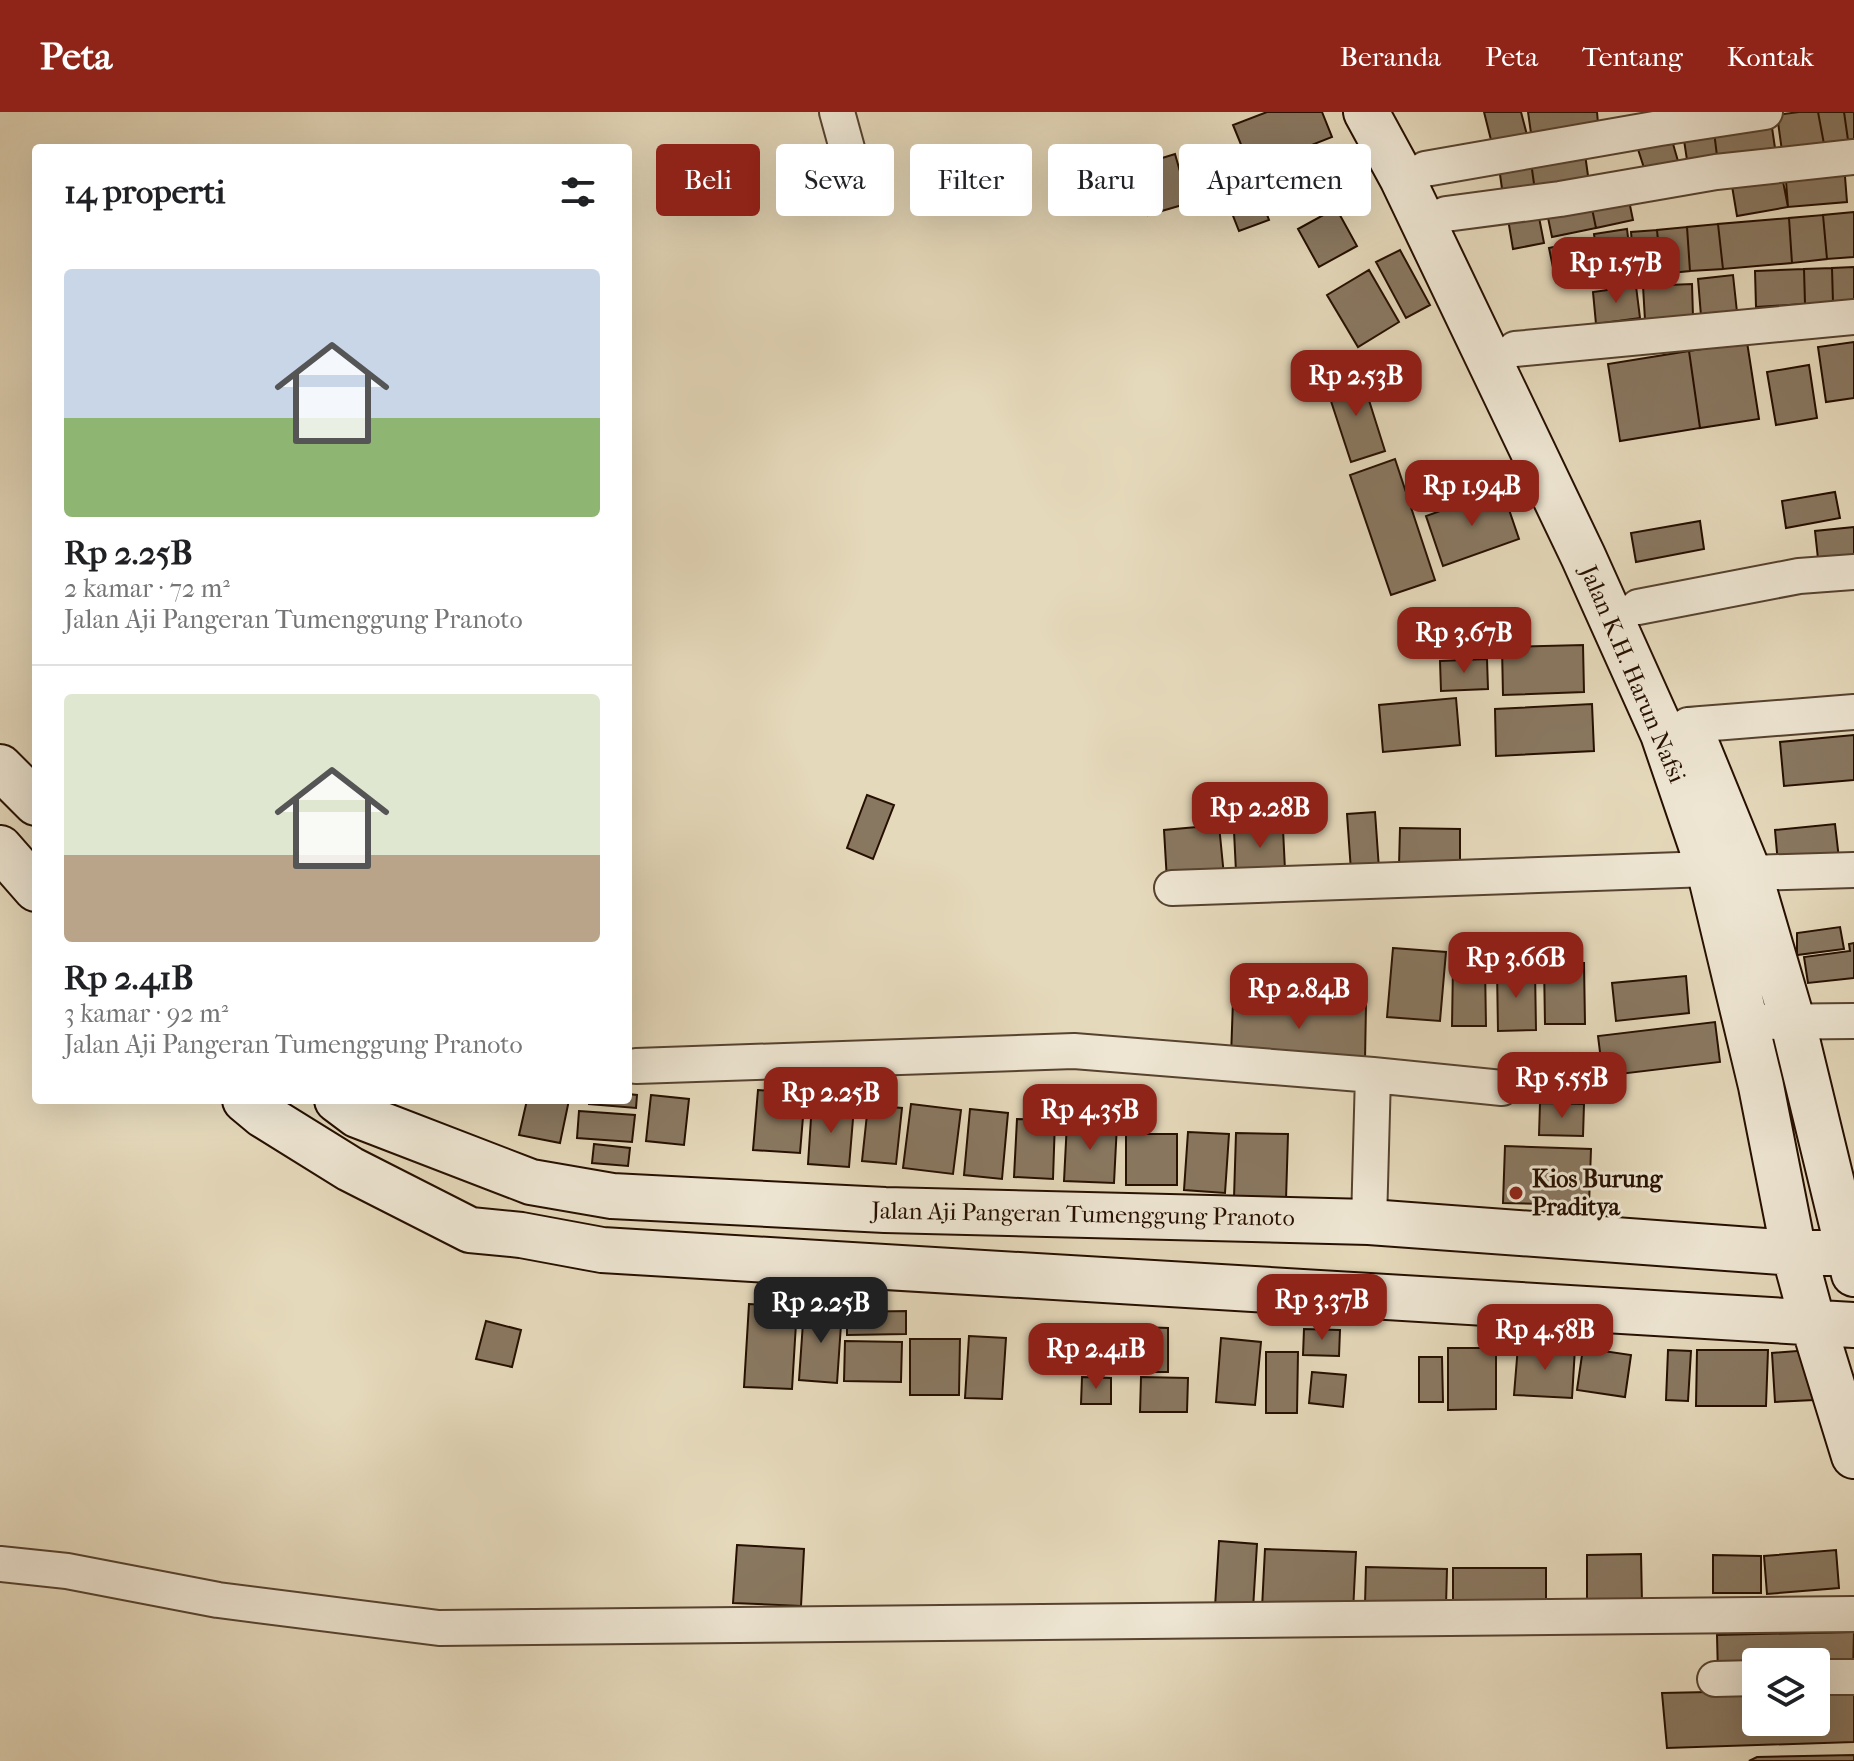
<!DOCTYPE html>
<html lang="id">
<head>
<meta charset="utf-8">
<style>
  body { margin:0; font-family:"IM FELL French Canon",serif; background:#f2f2f2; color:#202124; height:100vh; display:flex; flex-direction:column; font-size:30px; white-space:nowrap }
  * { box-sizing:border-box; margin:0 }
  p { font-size:26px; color:#757577 }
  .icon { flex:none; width:44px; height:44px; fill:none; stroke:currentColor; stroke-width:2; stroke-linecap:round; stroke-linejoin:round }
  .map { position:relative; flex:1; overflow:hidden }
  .panel { position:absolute; left:32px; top:32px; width:600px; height:960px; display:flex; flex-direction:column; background:#fff; border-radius:8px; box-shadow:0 8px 32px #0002 }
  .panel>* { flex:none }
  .hud { position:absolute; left:656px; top:32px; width:760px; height:72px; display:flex; gap:16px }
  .controls { position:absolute; left:1742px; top:1536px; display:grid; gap:16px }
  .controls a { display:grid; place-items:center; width:88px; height:88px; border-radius:8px; background:#fff; box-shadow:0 8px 32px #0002; font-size:40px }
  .price { position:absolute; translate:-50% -68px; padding:0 18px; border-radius:16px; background:#8f2418; color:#fff; font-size:26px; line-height:52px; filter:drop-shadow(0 2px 4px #0008) }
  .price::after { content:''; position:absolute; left:50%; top:48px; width:24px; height:18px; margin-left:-12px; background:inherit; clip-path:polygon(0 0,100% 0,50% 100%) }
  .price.active { background:#222; color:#fff }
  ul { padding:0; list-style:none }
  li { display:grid; align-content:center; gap:16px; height:424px; padding:0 32px }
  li+li { border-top:2px solid #e0e0e0 }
  li span { display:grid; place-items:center; height:248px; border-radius:8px; color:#555 }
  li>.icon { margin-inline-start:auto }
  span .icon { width:144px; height:144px; fill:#fffc; stroke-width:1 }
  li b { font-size:34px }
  h2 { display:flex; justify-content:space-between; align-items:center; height:96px; padding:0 32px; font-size:34px }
  .tag { padding:0 28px; border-radius:8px; background:#fff; box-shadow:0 8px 32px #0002; font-size:28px; line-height:72px }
  .tag.active { background:#8f2418; color:#fff }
  header { display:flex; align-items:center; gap:48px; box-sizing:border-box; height:112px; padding:0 40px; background:#8f2418; color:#fff }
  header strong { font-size:38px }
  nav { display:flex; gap:44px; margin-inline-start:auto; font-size:28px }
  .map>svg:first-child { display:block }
  .building { fill:#897861; stroke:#260f00; stroke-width:2 }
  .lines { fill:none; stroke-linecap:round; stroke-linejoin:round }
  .street-casing { stroke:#56422f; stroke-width:38 }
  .secondary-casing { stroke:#260f00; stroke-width:48 }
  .street { stroke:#eee6d3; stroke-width:34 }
  .secondary { stroke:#eee6d3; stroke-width:44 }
  .poi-dot { fill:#8f2418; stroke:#eee6d3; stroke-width:3 }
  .labels { text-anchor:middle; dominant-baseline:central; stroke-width:6; stroke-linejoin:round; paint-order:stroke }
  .street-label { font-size:24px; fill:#260f00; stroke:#eee6d3 }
  .poi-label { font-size:24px; font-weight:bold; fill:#260f00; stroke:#eee6d3; text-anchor:start }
</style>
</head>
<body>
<header>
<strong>Peta</strong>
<nav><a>Beranda</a><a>Peta</a><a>Tentang</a><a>Kontak</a></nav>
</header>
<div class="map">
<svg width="1854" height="1649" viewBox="0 0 1854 1649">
  <rect width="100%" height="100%" fill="#e5d9bb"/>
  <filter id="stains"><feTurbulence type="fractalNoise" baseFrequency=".0025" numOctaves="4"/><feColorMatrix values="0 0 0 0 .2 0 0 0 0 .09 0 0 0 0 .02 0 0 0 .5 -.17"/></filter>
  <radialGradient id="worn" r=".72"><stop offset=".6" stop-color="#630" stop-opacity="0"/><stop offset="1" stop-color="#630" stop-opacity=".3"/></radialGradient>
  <path class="building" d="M1267,0h55l10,25 -81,32 -18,-44z
    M1484,0h37l6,23 -35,9z
    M1528,0h69l1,11 -67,10z
    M1799,0h19l6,32 -42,7 -5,-36z
    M1818,0h26l4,28 -24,4z
    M1844,0h10v27l-6,1z
    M1770,2l5,34 -58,8 -4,-33z
    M1713,11l4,33 -30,4 -5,-33z
    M1669,18l9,31 -33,10 -10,-31z
    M1584,35l6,43 -54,8 -6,-43z
    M1175,42l14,49 -41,12 -15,-48z
    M1530,43l6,43 -32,5 -6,-43z
    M1844,52l3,38 -59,5 -3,-39z
    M1781,59l7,36 -51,9 -6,-36z
    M1256,73l13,35 -30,11 -13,-33z
    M1627,79l6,29 -37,8 -6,-29z
    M1590,87l6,29 -44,9 -6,-29z
    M1537,95l7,36 -31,6 -6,-36z
    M1336,96l21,38 -38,21 -21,-38z
    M1854,100v45l-27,2 -4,-44z
    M1823,103l4,44 -35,4 -3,-45z
    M1789,106l3,45 -69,6 -5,-45z
    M1718,112l5,45 -33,2 -3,-44z
    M1687,115l3,44 -29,3 -4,-44z
    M1627,117l6,50 -32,4 -7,-49z
    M1657,118l4,44 -26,2 -4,-44z
    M1586,128l8,34 -38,8 -7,-34z
    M1400,138l30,55 -24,13 -30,-56z
    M1854,155v35l-21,1 -1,-35z
    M1832,156l1,35 -28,1 -1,-35z
    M1804,157l1,35 -49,3 -1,-36z
    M1369,158l30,52 -41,25 -31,-52z
    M1733,163l4,37 -36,4 -3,-37z
    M1692,172l1,33 -48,3 -2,-34z
    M1636,174l4,32 -44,6 -3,-32z
    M1747,230l12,77 -59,9 -11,-77z
    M1854,230v56l-28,4 -8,-55z
    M1689,239l11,77 -80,13 -12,-77z
    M1809,253l8,53 -41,7 -9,-53z
    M1361,263l24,76 -34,11 -25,-76z
    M1395,347l40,121 -44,15 -41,-120z
    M1502,377l17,50 -76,27 -17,-50z
    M1835,380l5,26 -54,10 -4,-27z
    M1700,409l4,28 -68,13 -5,-29z
    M1854,415v37l-35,4 -4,-37z
    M1583,533l1,47 -81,3 -1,-48z
    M1487,547l1,30 -47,2 -1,-30z
    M1456,586l4,47 -77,7 -4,-47z
    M1592,592l2,47 -98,5 -1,-47z
    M1854,623v45l-70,6 -4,-44z
    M867,683l27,10 -21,54 -26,-11z
    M1375,700l4,57 -28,2 -4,-57z
    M1835,712l4,35 -61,5 -3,-34z
    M1219,713l5,51 -57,5 -3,-51z
    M1400,716l60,1v36l-61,1z
    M1283,717l2,41 -49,2 -2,-41z
    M1840,815l4,22 -47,6v-22z
    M1854,831v35l-46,5 -4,-26 46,-6 -1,-7z
    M1393,836l53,4 -6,69 -53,-4z
    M1544,851h40l1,61h-40z
    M1453,853h32l1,61h-34z
    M1535,857l1,61 -38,1 -1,-61z
    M1686,864l3,37 -73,8 -4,-38z
    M1233,888l133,4 -1,57 -134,-4z
    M1715,910l5,40 -117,14 -5,-40z
    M758,978l47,3 -5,60 -47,-3z
    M628,982l9,1 -1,13 -47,-4v-4h39z
    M651,983l38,4 -5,46 -38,-4z
    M527,988h42l-9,43 -41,-8z
    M812,991l42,4 -5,60 -41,-3z
    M1540,991l44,1 -1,32 -44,-1z
    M911,992l50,6 -8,64 -50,-6z
    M868,993l34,3 -6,56 -34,-3z
    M970,997l38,4 -6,66 -38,-4z
    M579,999l56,4 -3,27 -55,-4z
    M1017,1007l38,1 -2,59 -39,-2z
    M1067,1010l50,2 -3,59 -50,-2z
    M1188,1020l41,2 -4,59 -41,-3z
    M1236,1021l52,1 -2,66 -52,-2z
    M1126,1022h51v51h-51z
    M594,1032l36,4 -2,18 -36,-3z
    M1505,1034l86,3 -2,56 -86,-2z
    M749,1192l48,3 -5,82 -48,-2z
    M804,1196l38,2 -5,73 -38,-3z
    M906,1199v23l-59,1v-23z
    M486,1209l35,9 -9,37 -36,-8z
    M1140,1215l28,1v44h-28z
    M1304,1217l36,1 -1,26 -36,-1z
    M1093,1221l38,1 -2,39 -38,-2z
    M969,1224l37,2 -4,61 -37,-1z
    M1221,1226l40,4 -6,63 -39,-3z
    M910,1227h50l-1,56h-49z
    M845,1229l57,1 -1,40 -57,-1z
    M1518,1234l57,2 -3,50 -58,-3z
    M1448,1236h48v61l-48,1z
    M1583,1236l48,7 -6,42 -48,-7z
    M1668,1238l23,1 -3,50 -22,-1z
    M1697,1238h71l-2,56h-70z
    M1810,1238l4,50 -39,2 -3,-49z
    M1266,1240h32l-1,61h-31z
    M1419,1245h23l1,45h-24z
    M1312,1260l34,3 -3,32 -34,-4z
    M1082,1265l29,1v26h-30z
    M1141,1265l47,1 -1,34h-47z
    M1219,1429l38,3 -4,65 -38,-2z
    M737,1433l67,4 -3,57 -68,-3z
    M1265,1437l91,3 -3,60 -91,-4z
    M1836,1438l3,38 -72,6 -3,-38z
    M1641,1442l1,49 -55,1v-49z
    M1713,1443l48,1v37h-48z
    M1366,1455l81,2 -1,37 -81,-2z
    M1453,1456h93v35l-93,-1z
    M1854,1520l-1,39 -37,-9h-60l-38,13 -1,-40z
    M1854,1577v53l-187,6 -5,-55 94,-2v31h60v-32z
    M1854,1643v6h-105l8,-4z"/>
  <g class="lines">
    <defs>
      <path id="street" d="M837,0l11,40
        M1425,57l235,-41 105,-16
        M1423,112l23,-10 114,-15 156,-27 138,-15
        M1515,237l339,-32
        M1638,495l161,-31 55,-4
        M1688,613l166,-13
        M1749,761l105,-3
        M1172,776l537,-19
        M1746,910l108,-1
        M636,954l438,-15 299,24 129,13
        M1369,1110l4,-147
        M0,1452l67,7 151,29 221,28 1415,-14
        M1816,1565h38
        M1715,1567l41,-1"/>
      <path id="secondary" d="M1366,0l36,66 181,378 80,178 46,135 52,217 33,167 19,70 41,133
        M1691,619l58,142 44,150 61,251
        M0,655l36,36
        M0,736l36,41
        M245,988l18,15 87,54 120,61 51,5 81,15 1252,75
        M337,988l20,15 174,67 81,14 273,14 484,12 425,31h54"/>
    </defs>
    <use href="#street" class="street-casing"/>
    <use href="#secondary" class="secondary-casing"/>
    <use href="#street" class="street"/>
    <use href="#secondary" class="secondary"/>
  </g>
  <circle class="poi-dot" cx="1516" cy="1081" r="8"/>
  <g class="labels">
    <g class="street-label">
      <text transform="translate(1633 562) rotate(67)">Jalan K.H. Harun Nafsi</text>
      <text transform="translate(1083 1102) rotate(1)">Jalan Aji Pangeran Tumenggung Pranoto</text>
    </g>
    <g class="poi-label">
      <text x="1532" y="1067">Kios Burung<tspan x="1532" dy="28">Praditya</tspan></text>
    </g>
  </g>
  <rect width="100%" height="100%" filter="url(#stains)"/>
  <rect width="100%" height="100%" fill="url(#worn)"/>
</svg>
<div class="controls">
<a><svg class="icon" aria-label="layers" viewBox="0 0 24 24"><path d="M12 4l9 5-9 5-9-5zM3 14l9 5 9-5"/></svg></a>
</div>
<b class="price" style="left:1616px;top:193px">Rp 1.57B</b>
<b class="price" style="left:1356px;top:306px">Rp 2.53B</b>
<b class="price" style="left:1472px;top:416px">Rp 1.94B</b>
<b class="price" style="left:1464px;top:563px">Rp 3.67B</b>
<b class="price" style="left:1260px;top:738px">Rp 2.28B</b>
<b class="price" style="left:1516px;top:888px">Rp 3.66B</b>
<b class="price" style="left:1299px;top:919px">Rp 2.84B</b>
<b class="price" style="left:1562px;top:1008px">Rp 5.55B</b>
<b class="price" style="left:831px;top:1023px">Rp 2.25B</b>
<b class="price" style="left:1090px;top:1040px">Rp 4.35B</b>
<b class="price" style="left:1322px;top:1230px">Rp 3.37B</b>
<b class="price active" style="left:821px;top:1233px">Rp 2.25B</b>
<b class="price" style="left:1545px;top:1260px">Rp 4.58B</b>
<b class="price" style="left:1096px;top:1279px">Rp 2.41B</b>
<div class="hud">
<a class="tag active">Beli</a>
<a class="tag">Sewa</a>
<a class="tag">Filter</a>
<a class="tag">Baru</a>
<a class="tag">Apartemen</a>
</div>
<section class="panel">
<h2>14 properti<svg class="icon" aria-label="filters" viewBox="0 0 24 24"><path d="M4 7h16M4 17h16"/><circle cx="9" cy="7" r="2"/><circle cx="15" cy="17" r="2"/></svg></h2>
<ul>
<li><span style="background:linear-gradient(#c9d6e8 60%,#8fb573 0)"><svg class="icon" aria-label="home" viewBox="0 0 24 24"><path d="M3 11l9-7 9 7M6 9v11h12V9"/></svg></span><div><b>Rp 2.25B</b><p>2 kamar · 72 m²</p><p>Jalan Aji Pangeran Tumenggung Pranoto</p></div></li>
<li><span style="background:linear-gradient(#dfe7d0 65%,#b9a48a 0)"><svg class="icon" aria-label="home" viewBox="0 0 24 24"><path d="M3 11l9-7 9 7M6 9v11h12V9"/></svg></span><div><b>Rp 2.41B</b><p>3 kamar · 92 m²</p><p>Jalan Aji Pangeran Tumenggung Pranoto</p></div></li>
</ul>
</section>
</div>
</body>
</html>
